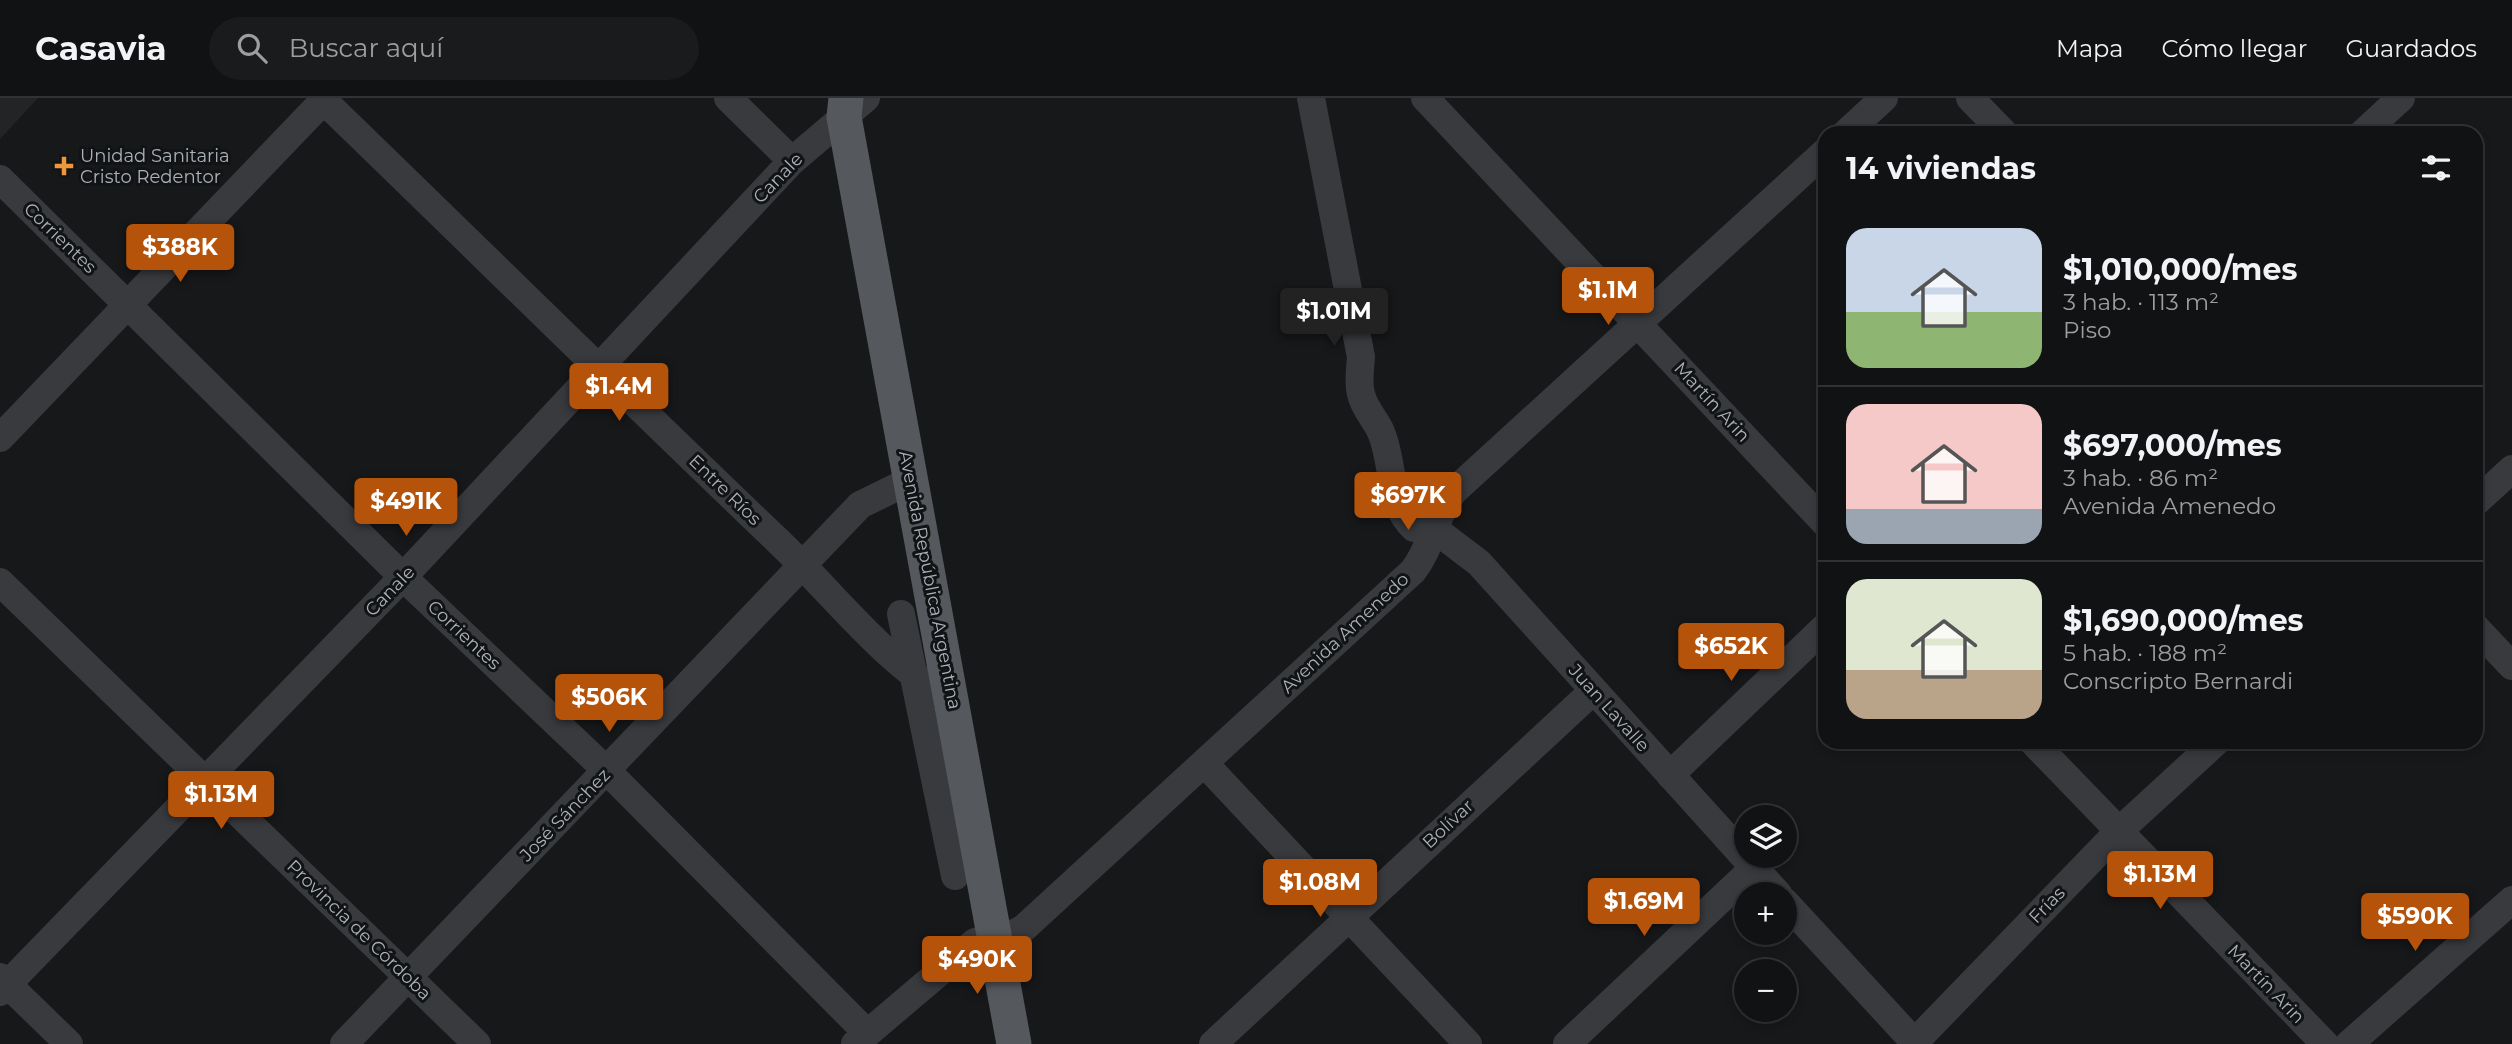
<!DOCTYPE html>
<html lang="es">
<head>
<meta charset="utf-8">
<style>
  body { margin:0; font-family:Montserrat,sans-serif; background:#1a1b1c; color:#f1f3f6; height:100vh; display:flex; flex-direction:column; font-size:26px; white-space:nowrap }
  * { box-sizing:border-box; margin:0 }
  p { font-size:23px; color:#9c9ea0 }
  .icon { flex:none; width:38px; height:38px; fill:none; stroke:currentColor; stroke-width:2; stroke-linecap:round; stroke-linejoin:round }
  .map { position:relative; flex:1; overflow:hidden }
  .details { position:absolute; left:1818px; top:28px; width:665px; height:623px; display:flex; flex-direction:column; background:#111213; border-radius:21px; box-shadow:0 4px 10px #0003,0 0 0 2px #303233 }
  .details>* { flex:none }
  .fabs { position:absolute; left:1734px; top:707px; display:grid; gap:14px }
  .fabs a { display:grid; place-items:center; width:63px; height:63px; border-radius:50%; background:#111213; box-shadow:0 4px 10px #0003,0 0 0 2px #303233; font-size:35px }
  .price { position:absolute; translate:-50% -60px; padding:0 16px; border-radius:7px; background:#b45309; color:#fff; font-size:23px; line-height:46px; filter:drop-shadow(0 2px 4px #0008) }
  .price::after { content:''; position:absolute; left:50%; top:42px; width:21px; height:16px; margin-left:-10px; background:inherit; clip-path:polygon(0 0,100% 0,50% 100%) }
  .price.selected { background:#222; color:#fff }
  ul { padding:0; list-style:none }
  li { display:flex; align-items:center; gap:21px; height:175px; padding:0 28px }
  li+li { border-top:2px solid #303233 }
  li span { display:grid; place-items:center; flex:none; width:196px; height:140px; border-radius:21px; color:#555 }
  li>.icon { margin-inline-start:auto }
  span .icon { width:84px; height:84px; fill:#fffc; stroke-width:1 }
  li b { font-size:30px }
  h2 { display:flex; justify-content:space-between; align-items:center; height:84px; padding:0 28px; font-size:30px }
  header { display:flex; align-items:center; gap:42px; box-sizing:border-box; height:98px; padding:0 35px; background:#111213; border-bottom:2px solid #303233 }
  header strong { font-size:33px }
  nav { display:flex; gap:38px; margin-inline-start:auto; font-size:24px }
  .search { width:490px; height:63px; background:#1a1b1c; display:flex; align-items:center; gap:18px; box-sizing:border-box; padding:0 24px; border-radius:38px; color:#9c9ea0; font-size:26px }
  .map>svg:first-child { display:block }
  .built { fill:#232426 }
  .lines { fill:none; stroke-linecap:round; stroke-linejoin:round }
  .minor { stroke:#383a3e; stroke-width:28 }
  .major { stroke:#55585d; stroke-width:35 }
  .poi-dot { fill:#ee963b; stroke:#121314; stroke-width:2.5 }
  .labels { text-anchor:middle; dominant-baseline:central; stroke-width:6; stroke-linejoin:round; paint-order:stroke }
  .poi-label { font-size:18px; fill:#aab1b9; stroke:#121314; text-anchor:start }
  .street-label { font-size:18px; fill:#aab1b9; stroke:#121314 }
</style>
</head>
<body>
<header>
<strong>Casavia</strong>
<div class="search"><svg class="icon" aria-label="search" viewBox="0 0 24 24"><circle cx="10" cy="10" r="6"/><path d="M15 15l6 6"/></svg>Buscar aquí</div>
<nav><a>Mapa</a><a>Cómo llegar</a><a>Guardados</a></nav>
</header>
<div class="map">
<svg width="2512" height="946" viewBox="0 0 2512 946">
  <rect width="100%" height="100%" fill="#171819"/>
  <path class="built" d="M0,0h38l-38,41z"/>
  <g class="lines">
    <path class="minor" d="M321,0c152,147 303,296 456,442 54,51 110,126 175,159
      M728,0l64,63
      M1311,0l50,259c-1,12 -3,26 0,37 3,14 14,25 20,38 13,30 7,72 33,96h19l46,35 299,331
      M1425,0l400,425
      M1970,0l34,35
      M1846,35l38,-35
      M2363,35l38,-35
      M0,81l403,398 204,194 260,262
      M0,340l326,-340
      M2476,404l36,-33
      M0,484l477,462
      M901,516l54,262
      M2476,530l36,38
      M2033,644l292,302
      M1205,666l263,280
      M1670,677l155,-148
      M1785,804l131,142
      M0,879l69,67
      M0,894l403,-415 389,-416 74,-63
      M344,946l516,-539 51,-25
      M855,946l120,-102 40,-9 9,-5 389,-357c19,-25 22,-54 40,-79l372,-340
      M1213,946l380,-353
      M1567,946l187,-176
      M1913,946l205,-212 98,-90
      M2349,946l163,-144"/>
    <path class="major" d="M846,0l-2,19 170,927"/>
  </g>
  <path class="poi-dot" d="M60.5 57.5h7v7h7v7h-7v7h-7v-7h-7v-7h7z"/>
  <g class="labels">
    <g class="poi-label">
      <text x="80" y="58">Unidad Sanitaria<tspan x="80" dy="21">Cristo Redentor</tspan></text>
    </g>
    <g class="street-label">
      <text transform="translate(778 80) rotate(-46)">Canale</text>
      <text transform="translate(60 140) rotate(44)">Corrientes</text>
      <text transform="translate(1712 304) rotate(47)">Martín Arin</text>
      <text transform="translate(725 392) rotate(44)">Entre Ríos</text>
      <text transform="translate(930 482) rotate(79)">Avenida República Argentina</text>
      <text transform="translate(390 493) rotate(-46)">Canale</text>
      <text transform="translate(1345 535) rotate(-43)">Avenida Amenedo</text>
      <text transform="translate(464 537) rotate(43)">Corrientes</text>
      <text transform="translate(1609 610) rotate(48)">Juan Lavalle</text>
      <text transform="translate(565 717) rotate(-46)">José Sánchez</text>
      <text transform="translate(1448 726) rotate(-43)">Bolívar</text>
      <text transform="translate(2047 807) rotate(-46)">Frías</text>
      <text transform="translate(359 832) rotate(44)">Provincia de Córdoba</text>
      <text transform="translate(2266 886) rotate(46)">Martín Arin</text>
    </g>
  </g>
</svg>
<div class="fabs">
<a><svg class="icon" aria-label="layers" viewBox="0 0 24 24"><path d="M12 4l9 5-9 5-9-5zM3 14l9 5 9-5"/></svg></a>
<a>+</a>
<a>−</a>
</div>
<b class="price" style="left:180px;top:186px">$388K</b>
<b class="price" style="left:1608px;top:229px">$1.1M</b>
<b class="price selected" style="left:1334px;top:250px">$1.01M</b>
<b class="price" style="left:619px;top:325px">$1.4M</b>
<b class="price" style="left:1408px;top:434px">$697K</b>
<b class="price" style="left:406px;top:440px">$491K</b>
<b class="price" style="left:1731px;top:585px">$652K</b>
<b class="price" style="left:609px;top:636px">$506K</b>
<b class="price" style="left:221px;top:733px">$1.13M</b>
<b class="price" style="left:2160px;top:813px">$1.13M</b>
<b class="price" style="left:1320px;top:821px">$1.08M</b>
<b class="price" style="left:1644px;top:840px">$1.69M</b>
<b class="price" style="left:2415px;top:855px">$590K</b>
<b class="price" style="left:977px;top:898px">$490K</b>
<section class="details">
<h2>14 viviendas<svg class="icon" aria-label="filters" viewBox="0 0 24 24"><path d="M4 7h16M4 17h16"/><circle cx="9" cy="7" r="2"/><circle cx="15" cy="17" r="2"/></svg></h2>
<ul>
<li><span style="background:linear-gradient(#c9d6e8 60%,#8fb573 0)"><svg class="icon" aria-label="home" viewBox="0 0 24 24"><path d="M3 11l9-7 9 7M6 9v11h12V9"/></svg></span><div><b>$1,010,000/mes</b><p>3 hab. · 113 m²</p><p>Piso</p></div></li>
<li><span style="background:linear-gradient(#f6c9c9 75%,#9aa5b1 0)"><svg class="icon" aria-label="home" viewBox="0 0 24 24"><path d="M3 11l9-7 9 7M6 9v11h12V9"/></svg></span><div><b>$697,000/mes</b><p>3 hab. · 86 m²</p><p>Avenida Amenedo</p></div></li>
<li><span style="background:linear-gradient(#dfe7d0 65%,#b9a48a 0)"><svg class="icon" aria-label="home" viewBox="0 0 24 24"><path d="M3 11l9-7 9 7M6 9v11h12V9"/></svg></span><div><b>$1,690,000/mes</b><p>5 hab. · 188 m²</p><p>Conscripto Bernardi</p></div></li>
</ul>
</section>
</div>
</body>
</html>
